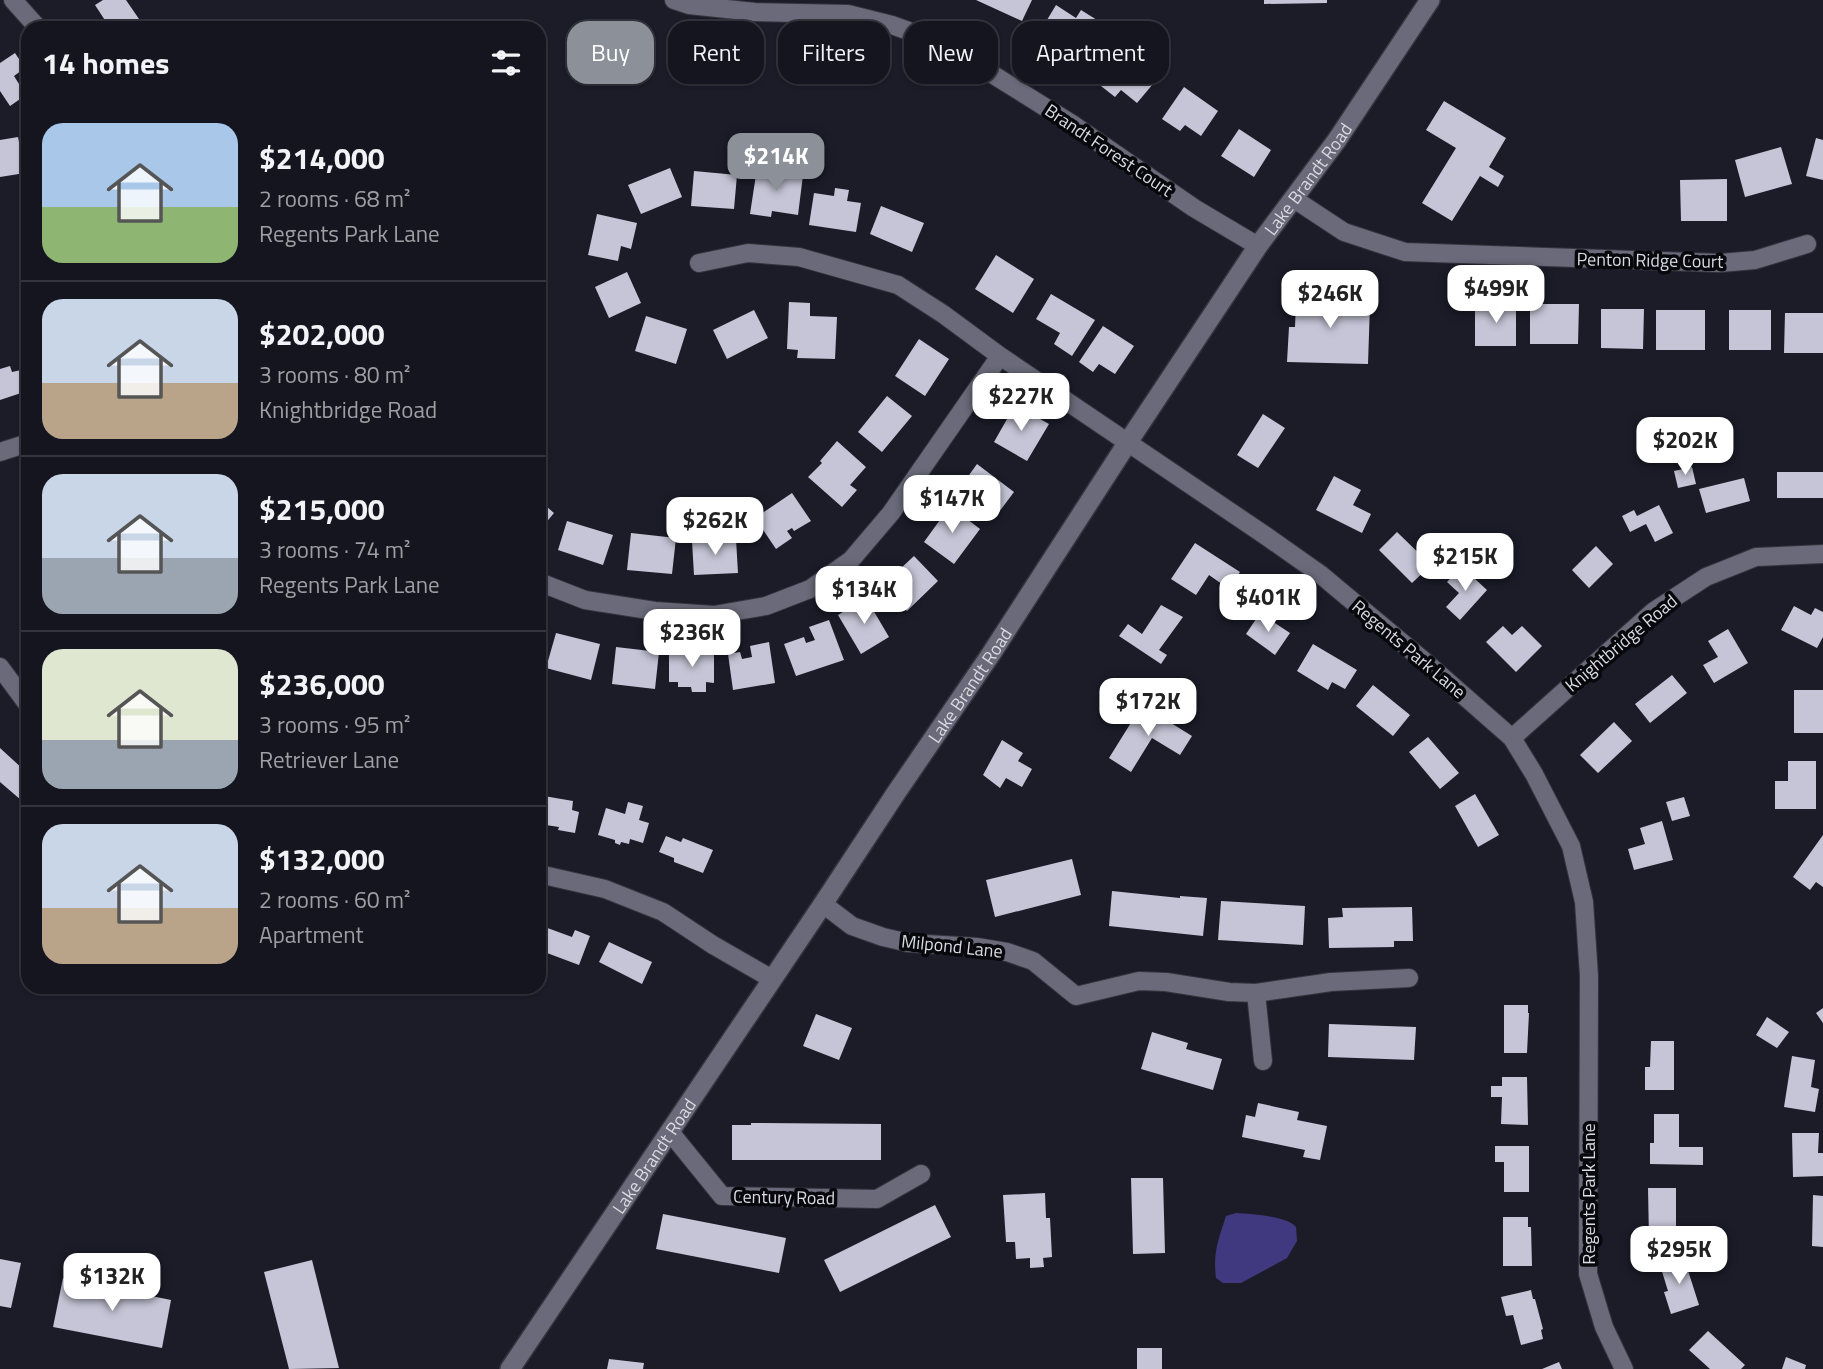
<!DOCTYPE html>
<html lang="en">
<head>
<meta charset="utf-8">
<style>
  body { margin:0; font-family:"Titillium Web",sans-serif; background:#1e1e28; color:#f1f3f6; height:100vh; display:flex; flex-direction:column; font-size:26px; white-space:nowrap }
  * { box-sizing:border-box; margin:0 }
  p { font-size:23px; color:#9d9fa4 }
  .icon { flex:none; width:38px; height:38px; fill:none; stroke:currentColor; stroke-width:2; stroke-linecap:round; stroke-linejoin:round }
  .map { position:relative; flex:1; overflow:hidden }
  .side { position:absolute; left:21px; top:21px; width:525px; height:973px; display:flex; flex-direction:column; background:#15151f; border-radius:21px; box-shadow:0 2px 5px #0004,0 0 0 2px #34343d }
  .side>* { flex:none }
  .guide { position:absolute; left:567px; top:21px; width:665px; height:63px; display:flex; gap:14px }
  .price { position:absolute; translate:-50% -60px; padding:0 16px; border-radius:14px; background:#fff; color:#222; font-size:23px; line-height:46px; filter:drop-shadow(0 2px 4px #0008) }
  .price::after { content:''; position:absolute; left:50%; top:42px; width:21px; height:16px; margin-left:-10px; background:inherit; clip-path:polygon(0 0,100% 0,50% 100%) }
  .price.on { background:#8c9099; color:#fff }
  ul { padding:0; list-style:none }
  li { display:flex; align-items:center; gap:21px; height:175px; padding:0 21px }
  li+li { border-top:2px solid #34343d }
  li span { display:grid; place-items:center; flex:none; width:196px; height:140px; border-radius:21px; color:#555 }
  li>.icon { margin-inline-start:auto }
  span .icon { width:84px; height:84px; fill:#fffc; stroke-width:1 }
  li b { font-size:30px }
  h2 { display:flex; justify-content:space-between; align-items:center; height:84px; padding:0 21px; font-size:30px }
  .pill { padding:0 24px; border-radius:21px; background:#15151f; box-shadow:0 2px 5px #0004,0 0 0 2px #34343d; font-size:24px; line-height:63px }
  .pill.on { background:#8c9099; color:#fff }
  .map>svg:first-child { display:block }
  .water { fill:#41397f }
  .building { fill:#c5c5d7 }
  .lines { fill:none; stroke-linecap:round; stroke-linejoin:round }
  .minor-casing { stroke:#35353f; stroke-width:20 }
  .tertiary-casing { stroke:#35353f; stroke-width:22 }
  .minor { stroke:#6a6a7a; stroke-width:18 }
  .tertiary { stroke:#6a6a7a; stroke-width:19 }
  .labels { text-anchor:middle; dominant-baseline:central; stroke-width:7; stroke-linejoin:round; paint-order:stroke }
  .street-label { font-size:18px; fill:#dadae3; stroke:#07070c }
</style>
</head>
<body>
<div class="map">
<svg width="1823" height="1369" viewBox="0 0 1823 1369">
  <rect width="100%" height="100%" fill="#1c1c29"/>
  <path class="water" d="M1236,1213c15,1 50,3 60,14l1,14 -10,17 -46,25h-18l-7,-5c-3,-26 2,-37 10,-62z"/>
  <path class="building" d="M103,0h23l13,19 -14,9h-15l-15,-23z
    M976,0h56l-10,21z
    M1264,0h63v3l-63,1z
    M1056,5l20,13 5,-8 16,10 -22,37 -37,-22z
    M15,53l10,15 -11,8 12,19 -16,11 -10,-15v-28z
    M1128,54l30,24 -21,25 -16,-13 -6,7 -14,-11z
    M1184,87l34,24 -17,25 -16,-11 -5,6 -18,-12z
    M1444,101l62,37 -17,29 15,9 -6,11 -18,-11 -28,45 -30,-18 34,-55 -30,-18z
    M1239,129l32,21 -17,27 -33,-21z
    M18,137l7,36 -25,4v-37z
    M1816,138l7,2v40l-17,-4z
    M1781,147l11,37 -47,13 -10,-37z
    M670,168l12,29 -41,17 -13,-29z
    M757,168l46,7 -5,40 -26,-4 -1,6 -21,-3z
    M694,171l43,4 -3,34 -43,-3z
    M1727,179v42h-46l-1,-41z
    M835,188l14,2 -2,11 14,2 -5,29 -47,-7 5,-32 20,3z
    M881,206l43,17 -12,29 -42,-18z
    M597,214l40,9 -6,26 -10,-3 -3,15 -30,-6z
    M996,255l38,24 -21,34 -38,-24z
    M627,272l14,31 -32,15 -14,-31z
    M1316,290l39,1v12l15,1 -2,60 -81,-2 2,-35h6l1,-25h20z
    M1051,294l44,26 -23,36 -18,-12 6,-11 -24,-14z
    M789,302l21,1v13l27,1 -2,42 -38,-1 1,-8 -11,-1z
    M1530,304h49l-1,40h-48z
    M1475,305h41v41h-41z
    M1601,309h43l-1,40 -42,-1z
    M754,310l14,28 -41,21 -14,-29z
    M1656,310h49v40h-49z
    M1729,310h42v40h-42z
    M1785,313h38v40h-39z
    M646,316l41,13 -11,35 -41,-13z
    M1103,326l31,20 -19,28 -16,-10 -6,8 -14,-10z
    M919,339l30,20 -24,37 -30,-20z
    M10,366l2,6 9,-2 6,21 -27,9v-31z
    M887,396l25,20 -30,36 -24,-20z
    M1015,405l34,19 -22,37 -33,-19z
    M1263,414l22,14 -27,40 -21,-13z
    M837,441l29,26 -16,18 7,5 -15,17 -34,-30 14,-14 -2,-2z
    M977,464l37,28 -18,24 -37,-27z
    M1692,467l4,17 -18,4 -4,-17z
    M1777,472h46v26h-46z
    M1334,476l27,14 -8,15 18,9 -9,19 -46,-23z
    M1744,478l6,23 -44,12 -7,-24z
    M792,493l19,28 -17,10 -2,-3 -5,3 5,7 -16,11 -21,-31z
    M539,500l15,13 -15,18z
    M1659,505l14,28 -18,9 -9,-18 -16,8 -8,-16 12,-6 3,6z
    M950,506l30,23 -26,35 -30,-22z
    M567,521l46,14 -10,30 -45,-15z
    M1397,532l34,33 -19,18 -33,-33z
    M631,533l45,5 -4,36 -45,-4z
    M736,539l2,34 -44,2 -2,-34z
    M1195,543l45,29 -11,17 -20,-14 -13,20 -25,-16z
    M1596,546l17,18 -24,24 -17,-18z
    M914,556l24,25 -31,30 -25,-25z
    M1461,566l26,24 -27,30 -14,-13 13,-14 -12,-11z
    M866,598l23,39 -28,17 -23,-39z
    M1161,605l22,12 -24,33 8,5 -6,9 -42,-28 9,-12 14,10z
    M1794,606l17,9 4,-7 8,4v25l-6,11 -36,-18z
    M1260,613l30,20 -15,22 -29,-21z
    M829,620l15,40 -48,16 -12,-32 20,-7 2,6 9,-3 -6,-13z
    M1503,626l9,9 10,-9 20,20 -26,26 -30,-30z
    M1728,629l20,34 -34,20 -11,-18 15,-8 -10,-16z
    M556,633l44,11 -9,36 -45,-12z
    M769,642l6,41 -42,7 -5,-36 12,-2 2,7 10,-2 -2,-11z
    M1313,644l44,26 -12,19 -13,-7 -4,8 -31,-19z
    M616,647l43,5 -4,37 -43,-5z
    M669,650l45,1v32l-8,-1v10h-14l-1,-5h-13v-5h-9z
    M1672,675l15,18 -37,30 -15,-19z
    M1373,685l37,30 -17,21 -37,-30z
    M1794,690h29v43h-29z
    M1142,705l50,31 -12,19 -28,-17 -21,34 -22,-14z
    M1614,722l18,19 -34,32 -18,-18z
    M1428,737l31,36 -19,16 -31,-37z
    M1002,740l21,13 -5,8 14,8 -10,18 -16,-9 -6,10 -17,-13z
    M0,748l24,22 -2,2 6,5v16l-7,7 -21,-18z
    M1788,761h28v48h-41v-28h13z
    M1475,794l24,41 -21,12 -23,-41z
    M544,796l29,5 -1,9 7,2 -4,21 -17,-3 1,-3 -20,-3z
    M1684,797l6,19 -18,5 -6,-19z
    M628,802l15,4 -4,14 10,3 -6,20 -13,-4 -1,5 -8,-2 -1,3 -5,-2v-3l-17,-5 8,-27 19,6z
    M1662,821l11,39 -39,10 -6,-21 17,-5 -5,-16z
    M1823,835v52l-7,-5 -6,8 -17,-13z
    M666,836l15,6 2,-4 30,12 -10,23 -29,-11v-4l-15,-6z
    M1072,859l9,36 -86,22 -9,-37z
    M1112,891l68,7v-2l27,2 -4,38 -94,-10z
    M1221,901l84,5 -2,39 -85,-5z
    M1412,907l1,34h-19v6l-65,1 -1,-30 15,-1 -1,-9z
    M542,926l30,11 3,-7 15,6 -11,29 -40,-15v-13z
    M609,942l43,20 -10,22 -43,-22z
    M1504,1005h24v8h1l-2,40h-23z
    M1823,1008v15l-7,-10z
    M816,1014l36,14 -13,32 -36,-14z
    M1767,1017l22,15 -12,16 -21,-13z
    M1329,1024l87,3 -2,33 -86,-3z
    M1152,1032l36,11 -2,6 36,10 -9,31 -72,-21z
    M1651,1041h23v49h-29v-23h5z
    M1792,1056l23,4 -4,27 8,2 -4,23 -31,-5z
    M1502,1077h25l1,48 -27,-1 1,-27h-11v-11h11z
    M1258,1103l41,9 -2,8 30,6 -7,34 -17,-3 2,-7 -63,-13 4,-22 9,2z
    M1654,1114h25v33h24v18l-53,-1v-21h4z
    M751,1123l130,1v36h-149v-35h19z
    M1792,1133h27l-1,20h5v23l-30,1z
    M1495,1146h34v46h-25v-30h-9z
    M1131,1178h32l2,75 -32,1z
    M1648,1188h28v51h-27z
    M1045,1193l1,25h4l2,39 -9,1 1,9 -14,1v-10l-14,1 -1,-17h-9l-3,-47z
    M1813,1195l10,1v51l-11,-1z
    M935,1205l16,32 -111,55 -16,-32z
    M663,1214l123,24 -7,35 -123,-24z
    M1503,1217h25v10h3l1,39h-29z
    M1684,1258l15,47 -28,9 -7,-22 4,-1 -8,-26z
    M0,1259l21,4 -10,45 -11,-2z
    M312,1260l27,108 -50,1 -25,-97z
    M63,1278l108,22 -9,48 -109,-21z
    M1531,1290l2,9h2l8,30 -2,1 2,9 -22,6 -8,-30 -7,1 -5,-19z
    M1708,1331l37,34 -4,4h-31l-21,-19z
    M1137,1348h25v21h-25z
    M1786,1357l20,8 -1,4h-23z
    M609,1359l35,4 -1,6h-36z
    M1559,1362l3,7h-20z"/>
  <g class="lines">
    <defs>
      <path id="minor" d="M13,0l25,28
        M674,0l15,5 66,7 93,2 44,11 52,19 128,80 122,84 64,38
        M1294,199l50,33 61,20 315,11 35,-3 52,-16
        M699,263l49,-10 51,4 99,28 45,29 57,42 266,180 54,38 110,92 82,72 22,36 37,72 13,56 5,74 -1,298 16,53 20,42
        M0,452l28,-9
        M539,582l46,18 70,11 59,4 52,-9 44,-17 41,-29 40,-47 109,-157
        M0,667l28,38
        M1512,738l142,-127 52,-34 50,-20 67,-3
        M539,874l66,15 58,23 50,33 59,34
        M823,904l29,22 31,11 26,6 68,4 30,5 26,9 43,35 63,-15 27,1 63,10 27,1 75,-11 78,-4
        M1256,993l7,68
        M670,1132l52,64 155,3 44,-25"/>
      <g id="tertiary">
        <path id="s1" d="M510,1369l313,-465 73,-111 95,-139 137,-212 130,-196 79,-106 93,-140"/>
      </g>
    </defs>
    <use href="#minor" class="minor-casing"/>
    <use href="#tertiary" class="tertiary-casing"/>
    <use href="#minor" class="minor"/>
    <use href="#tertiary" class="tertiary"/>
  </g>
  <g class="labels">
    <g class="street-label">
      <text transform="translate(1109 150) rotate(34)">Brandt Forest Court</text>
      <text stroke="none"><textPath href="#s1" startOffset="1433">Lake Brandt Road</textPath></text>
      <text transform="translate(1650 260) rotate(1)">Penton Ridge Court</text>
      <text transform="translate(1621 643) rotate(-40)">Knightbridge Road</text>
      <text transform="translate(1409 649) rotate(40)">Regents Park Lane</text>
      <text stroke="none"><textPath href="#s1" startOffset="824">Lake Brandt Road</textPath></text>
      <text transform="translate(952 946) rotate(6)">Milpond Lane</text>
      <text stroke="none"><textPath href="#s1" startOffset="257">Lake Brandt Road</textPath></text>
      <text transform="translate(1588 1194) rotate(-90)">Regents Park Lane</text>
      <text transform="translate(784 1197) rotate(1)">Century Road</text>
    </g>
  </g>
</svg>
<b class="price on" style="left:776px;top:193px">$214K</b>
<b class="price" style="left:1496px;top:325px">$499K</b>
<b class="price" style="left:1330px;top:330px">$246K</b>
<b class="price" style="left:1021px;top:433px">$227K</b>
<b class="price" style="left:1685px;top:477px">$202K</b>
<b class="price" style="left:952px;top:535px">$147K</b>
<b class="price" style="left:715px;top:557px">$262K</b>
<b class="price" style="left:1465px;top:593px">$215K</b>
<b class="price" style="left:864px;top:626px">$134K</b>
<b class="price" style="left:1268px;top:634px">$401K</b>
<b class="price" style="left:692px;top:669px">$236K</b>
<b class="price" style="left:1148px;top:738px">$172K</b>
<b class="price" style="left:1679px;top:1286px">$295K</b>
<b class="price" style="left:112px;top:1313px">$132K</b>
<div class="guide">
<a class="pill on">Buy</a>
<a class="pill">Rent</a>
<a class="pill">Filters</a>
<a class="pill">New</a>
<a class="pill">Apartment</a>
</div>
<section class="side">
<h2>14 homes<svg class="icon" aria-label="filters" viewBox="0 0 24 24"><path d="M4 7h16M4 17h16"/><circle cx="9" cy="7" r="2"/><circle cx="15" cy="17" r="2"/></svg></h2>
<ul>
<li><span style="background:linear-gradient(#a9c7e8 60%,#8fb573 0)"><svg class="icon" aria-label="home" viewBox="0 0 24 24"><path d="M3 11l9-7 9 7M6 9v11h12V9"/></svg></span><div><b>$214,000</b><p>2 rooms · 68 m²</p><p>Regents Park Lane</p></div></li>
<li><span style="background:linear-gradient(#c9d6e8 60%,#b9a48a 0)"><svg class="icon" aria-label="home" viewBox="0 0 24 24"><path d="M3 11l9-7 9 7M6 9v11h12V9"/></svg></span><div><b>$202,000</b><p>3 rooms · 80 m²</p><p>Knightbridge Road</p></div></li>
<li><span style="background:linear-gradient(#c9d6e8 60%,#9aa5b1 0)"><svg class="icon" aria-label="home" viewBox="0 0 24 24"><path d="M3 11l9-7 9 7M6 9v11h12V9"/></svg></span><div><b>$215,000</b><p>3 rooms · 74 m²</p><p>Regents Park Lane</p></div></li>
<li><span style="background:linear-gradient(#dfe7d0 65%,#9aa5b1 0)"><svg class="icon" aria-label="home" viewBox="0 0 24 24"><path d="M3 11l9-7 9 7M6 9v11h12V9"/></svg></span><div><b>$236,000</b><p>3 rooms · 95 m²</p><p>Retriever Lane</p></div></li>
<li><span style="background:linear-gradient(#c9d6e8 60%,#b9a48a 0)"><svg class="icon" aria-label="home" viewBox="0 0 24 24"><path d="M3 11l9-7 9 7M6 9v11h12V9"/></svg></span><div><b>$132,000</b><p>2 rooms · 60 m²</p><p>Apartment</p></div></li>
</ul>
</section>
</div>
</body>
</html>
